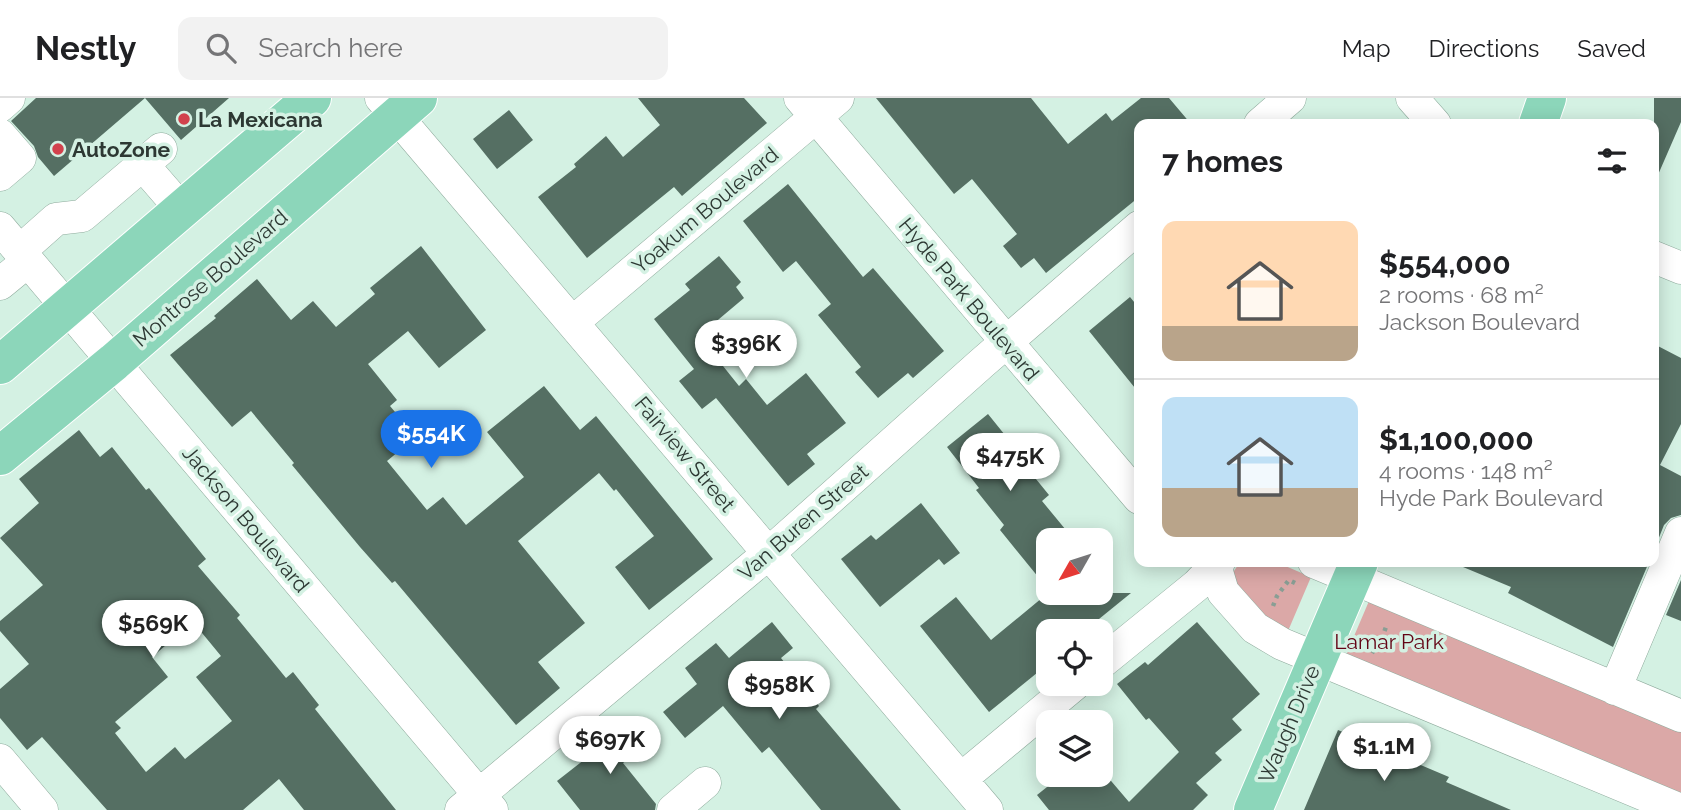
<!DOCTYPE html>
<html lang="en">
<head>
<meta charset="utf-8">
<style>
  body { margin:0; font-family:Raleway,sans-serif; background:#f2f2f2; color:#202124; height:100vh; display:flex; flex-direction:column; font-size:26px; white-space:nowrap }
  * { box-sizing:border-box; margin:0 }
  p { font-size:23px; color:#757577 }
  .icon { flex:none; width:38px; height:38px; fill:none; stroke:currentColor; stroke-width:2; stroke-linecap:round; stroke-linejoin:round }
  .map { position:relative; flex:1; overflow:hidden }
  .details { position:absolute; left:1134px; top:21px; width:525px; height:448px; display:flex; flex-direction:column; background:#fff; border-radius:14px; box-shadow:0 4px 18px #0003 }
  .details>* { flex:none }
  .needle { width:46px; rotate:231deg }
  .controls { position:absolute; left:1036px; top:430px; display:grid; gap:14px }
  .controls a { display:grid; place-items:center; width:77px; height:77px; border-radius:14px; background:#fff; box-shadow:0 4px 18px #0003; font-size:35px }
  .price { position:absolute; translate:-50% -60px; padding:0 16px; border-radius:24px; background:#fff; color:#222; font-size:23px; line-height:46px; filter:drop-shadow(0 2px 4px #0008) }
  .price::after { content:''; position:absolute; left:50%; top:42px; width:21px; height:16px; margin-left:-10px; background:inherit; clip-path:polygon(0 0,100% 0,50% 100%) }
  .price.active { background:#1a73e8; color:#fff }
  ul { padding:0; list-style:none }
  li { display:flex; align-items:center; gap:21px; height:175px; padding:0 28px }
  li+li { border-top:2px solid #e0e0e0 }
  li span { display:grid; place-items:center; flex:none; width:196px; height:140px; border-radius:14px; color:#555 }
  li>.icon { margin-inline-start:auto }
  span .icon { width:84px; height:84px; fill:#fffc; stroke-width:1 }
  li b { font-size:30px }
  h2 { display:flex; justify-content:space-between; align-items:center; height:84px; padding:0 28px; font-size:30px }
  header { display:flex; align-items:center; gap:42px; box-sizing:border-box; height:98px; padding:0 35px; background:#fff; border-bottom:2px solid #e0e0e0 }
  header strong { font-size:33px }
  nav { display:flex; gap:38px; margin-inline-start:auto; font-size:24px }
  .search { width:490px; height:63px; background:#f2f2f2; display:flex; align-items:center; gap:18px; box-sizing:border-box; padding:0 24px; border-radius:14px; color:#757577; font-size:26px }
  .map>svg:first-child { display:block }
  .green { fill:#dba8a7 }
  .building { fill:#556f63; fill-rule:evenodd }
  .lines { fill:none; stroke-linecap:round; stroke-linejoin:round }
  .minor-casing { stroke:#8fab9d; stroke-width:33 }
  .major-casing { stroke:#fff; stroke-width:40 }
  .path { stroke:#899e94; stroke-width:4.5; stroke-dasharray:3.5 5; stroke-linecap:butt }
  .minor { stroke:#fff; stroke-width:32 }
  .major { stroke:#8cd6ba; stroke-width:38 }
  .poi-dot { fill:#d2424d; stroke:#d4f1e3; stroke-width:2.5 }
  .labels { text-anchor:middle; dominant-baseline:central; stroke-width:7; stroke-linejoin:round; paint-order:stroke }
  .poi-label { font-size:21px; font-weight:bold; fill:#2d3833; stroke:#d4f1e3; text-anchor:start }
  .street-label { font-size:21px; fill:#2d3833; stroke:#d4f1e3 }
  .park-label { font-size:21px; fill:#630415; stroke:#d4f1e3 }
</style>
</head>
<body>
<header>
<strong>Nestly</strong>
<div class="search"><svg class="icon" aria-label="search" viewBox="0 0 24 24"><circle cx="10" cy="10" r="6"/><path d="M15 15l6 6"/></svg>Search here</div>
<nav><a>Map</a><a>Directions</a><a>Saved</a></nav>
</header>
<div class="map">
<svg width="1681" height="712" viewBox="0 0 1681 712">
  <rect width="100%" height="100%" fill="#d4f1e3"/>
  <path class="green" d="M1240,464h36l35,15 -23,54 -28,-13 -30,-41z
    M1369,503l312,131v62l-335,-139z"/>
  <path class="building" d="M36,0h109l-91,78 -16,-19 -4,-11 -23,-25z
    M145,0h84l-48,42z
    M638,0h106l23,25 -85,73 -8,-9 -87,71 -49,-61 38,-30 -2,-3 32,-28 17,21 37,-32z
    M876,0h155l37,46 38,-31 6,8 29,-23h28l22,26h-52v73l-93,76 -12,-15 -13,10 -18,-22 14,-12 -45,-55 -18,15z
    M1654,0h27v24l-27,62z
    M509,12l24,30 -36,29 -24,-30z
    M788,86l75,93 10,-9 71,83 -31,27 -5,-5 -30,25 -23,-26 6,-5 -43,-52 13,-11 -35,-43 -13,11 -40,-51z
    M421,148l65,84 -47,38 -31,-37 -40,33 29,36 -7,6 26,31 -29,24 40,49 16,-13 23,28 58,-48 -37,-45 57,-46 36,44 16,-14 117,143 -64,51 -34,-43 39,-31 -38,-47 -2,2 -15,-18 -81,68 67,82 -47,39 22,26 -44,37 -121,-144 -3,2 -32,-36 -68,-82 2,-2 -43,-52 -19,16 -62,-72 46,-37 -2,-2 43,-37 34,41 22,-19 23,26 39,-33 -5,-6z
    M719,158l22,26 -5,5 8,11 -38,32 4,5 -7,6 36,45 7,-7 21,26 39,-32 40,50 -39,31 8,10 -27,22 -72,-88 -14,11 -23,-28 15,-12 -40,-50 36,-29 -5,-6z
    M1130,199l9,11v85l-50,-62z
    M1654,246l27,14v66l-21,41 21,11v39l-10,3 -7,7 -10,25z
    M988,316l25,31 -3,2 39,48 -7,6 33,40h-27v48l-48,-59 4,-5 -28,-35 3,-2 -32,-41z
    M79,332l21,27 12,-10 34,43 3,-2 57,71 -8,7 42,49 -3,3 49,60 7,-6 26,33 -4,4 81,101h-92l-25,-31 -36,31h-136l-65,-73 -15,13 -27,-32v-29l29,-25 -29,-33v-10l43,-36 -43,-47 39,-35 -20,-24zM193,524l28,34 -25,21 36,44 -47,38 -10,-12 -29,25 -31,-39 6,-5 -6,-6 53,-45 -16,-20z
    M921,405l39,50 -16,12 -5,-6 -59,48 -39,-48 30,-24 5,5z
    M1451,464h198l-36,85 -105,-54 3,-6z
    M1681,482v41l-15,-6z
    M1048,495h83l-48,39h-35v32l-59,48 -69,-86 36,-29 35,43z
    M772,524l21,26 -12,10 38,48 -3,3 85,101h-80l-52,-63 -7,6 -39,-47 -38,32 -22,-26 34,-28 -12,-16 31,-25 13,15z
    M1197,524l63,72 -28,25 10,11 -27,23 7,7 -26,23 12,12 -15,15h-144l-12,-15 25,-20h44l23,27 50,-50 -30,-34 -3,2 -29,-36 28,-22 3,3z
    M635,622l16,21 -28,22 33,41 -1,6h-75l-23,-29z
    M1338,632l111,47 -3,5 65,28h-207z"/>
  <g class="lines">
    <defs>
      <path id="minor" d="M381,0l606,712
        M800,0l339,400
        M1412,0l23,26
        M0,8l9,-8
        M1260,26l30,-26
        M0,37l20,23 -20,17
        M143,67l39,45
        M0,130l492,582
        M20,153l36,-32 26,-3 79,-67
        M1654,159l27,11
        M0,186l28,-23
        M573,224l265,-224
        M1212,464l3,3 8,27 32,36 27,16 399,166
        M1314,464l367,154
        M1101,565l96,-78 22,-23
        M1615,591l66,-156
        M0,662l42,50
        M961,681l114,-95
        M461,712l308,-257 213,-190 157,-136
        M673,712l32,-27"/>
      <path id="major" d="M1538,26l9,-26
        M0,267l312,-267
        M0,358l114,-94 304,-264
        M1253,712l106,-248"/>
    </defs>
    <use href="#minor" class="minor-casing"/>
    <use href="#major" class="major-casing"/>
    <path class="path" d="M1273,508l4,-10 12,-16 6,3
      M1372,555l10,-15 5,-14"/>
    <use href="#minor" class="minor"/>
    <use href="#major" class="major"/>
  </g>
  <g class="poi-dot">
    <circle cx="184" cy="21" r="7"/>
    <circle cx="58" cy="51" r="7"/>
  </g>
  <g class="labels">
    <g class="poi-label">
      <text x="198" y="21">La Mexicana</text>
      <text x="72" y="51">AutoZone</text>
    </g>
    <g class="street-label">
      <text transform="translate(705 112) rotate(-40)">Yoakum Boulevard</text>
      <text transform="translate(210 180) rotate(-41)">Montrose Boulevard</text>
      <text transform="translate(969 201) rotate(50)">Hyde Park Boulevard</text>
      <text transform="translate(685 356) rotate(50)">Fairview Street</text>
      <text transform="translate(246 421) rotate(50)">Jackson Boulevard</text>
      <text transform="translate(803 424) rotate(-41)">Van Buren Street</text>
      <text transform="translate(1289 626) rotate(-67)">Waugh Drive</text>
    </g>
    <g class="park-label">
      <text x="1389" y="543">Lamar Park</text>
    </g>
  </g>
</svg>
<div class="controls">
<a><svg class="needle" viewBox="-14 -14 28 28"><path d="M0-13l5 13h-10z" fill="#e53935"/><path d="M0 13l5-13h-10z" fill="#757577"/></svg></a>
<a><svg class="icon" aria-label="locate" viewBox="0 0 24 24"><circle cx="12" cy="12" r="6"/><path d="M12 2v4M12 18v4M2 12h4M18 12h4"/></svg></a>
<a><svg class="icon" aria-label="layers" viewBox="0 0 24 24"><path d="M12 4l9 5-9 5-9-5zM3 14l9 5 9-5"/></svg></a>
</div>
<b class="price" style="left:746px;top:282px">$396K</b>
<b class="price active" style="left:431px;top:372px">$554K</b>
<b class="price" style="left:1010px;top:395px">$475K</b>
<b class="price" style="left:153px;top:562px">$569K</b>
<b class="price" style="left:779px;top:623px">$958K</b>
<b class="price" style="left:610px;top:678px">$697K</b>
<b class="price" style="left:1384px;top:685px">$1.1M</b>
<section class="details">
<h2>7 homes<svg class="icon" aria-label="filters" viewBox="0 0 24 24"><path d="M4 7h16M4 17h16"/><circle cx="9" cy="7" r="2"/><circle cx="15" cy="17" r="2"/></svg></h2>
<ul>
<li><span style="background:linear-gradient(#ffd9b3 75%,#b9a48a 0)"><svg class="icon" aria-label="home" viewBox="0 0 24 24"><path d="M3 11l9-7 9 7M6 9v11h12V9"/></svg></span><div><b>$554,000</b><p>2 rooms · 68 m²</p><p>Jackson Boulevard</p></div></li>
<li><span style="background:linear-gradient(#bfe0f5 65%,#b9a48a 0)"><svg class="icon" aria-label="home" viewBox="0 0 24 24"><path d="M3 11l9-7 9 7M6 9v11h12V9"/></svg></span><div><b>$1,100,000</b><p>4 rooms · 148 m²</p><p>Hyde Park Boulevard</p></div></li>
</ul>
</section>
</div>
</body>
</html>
